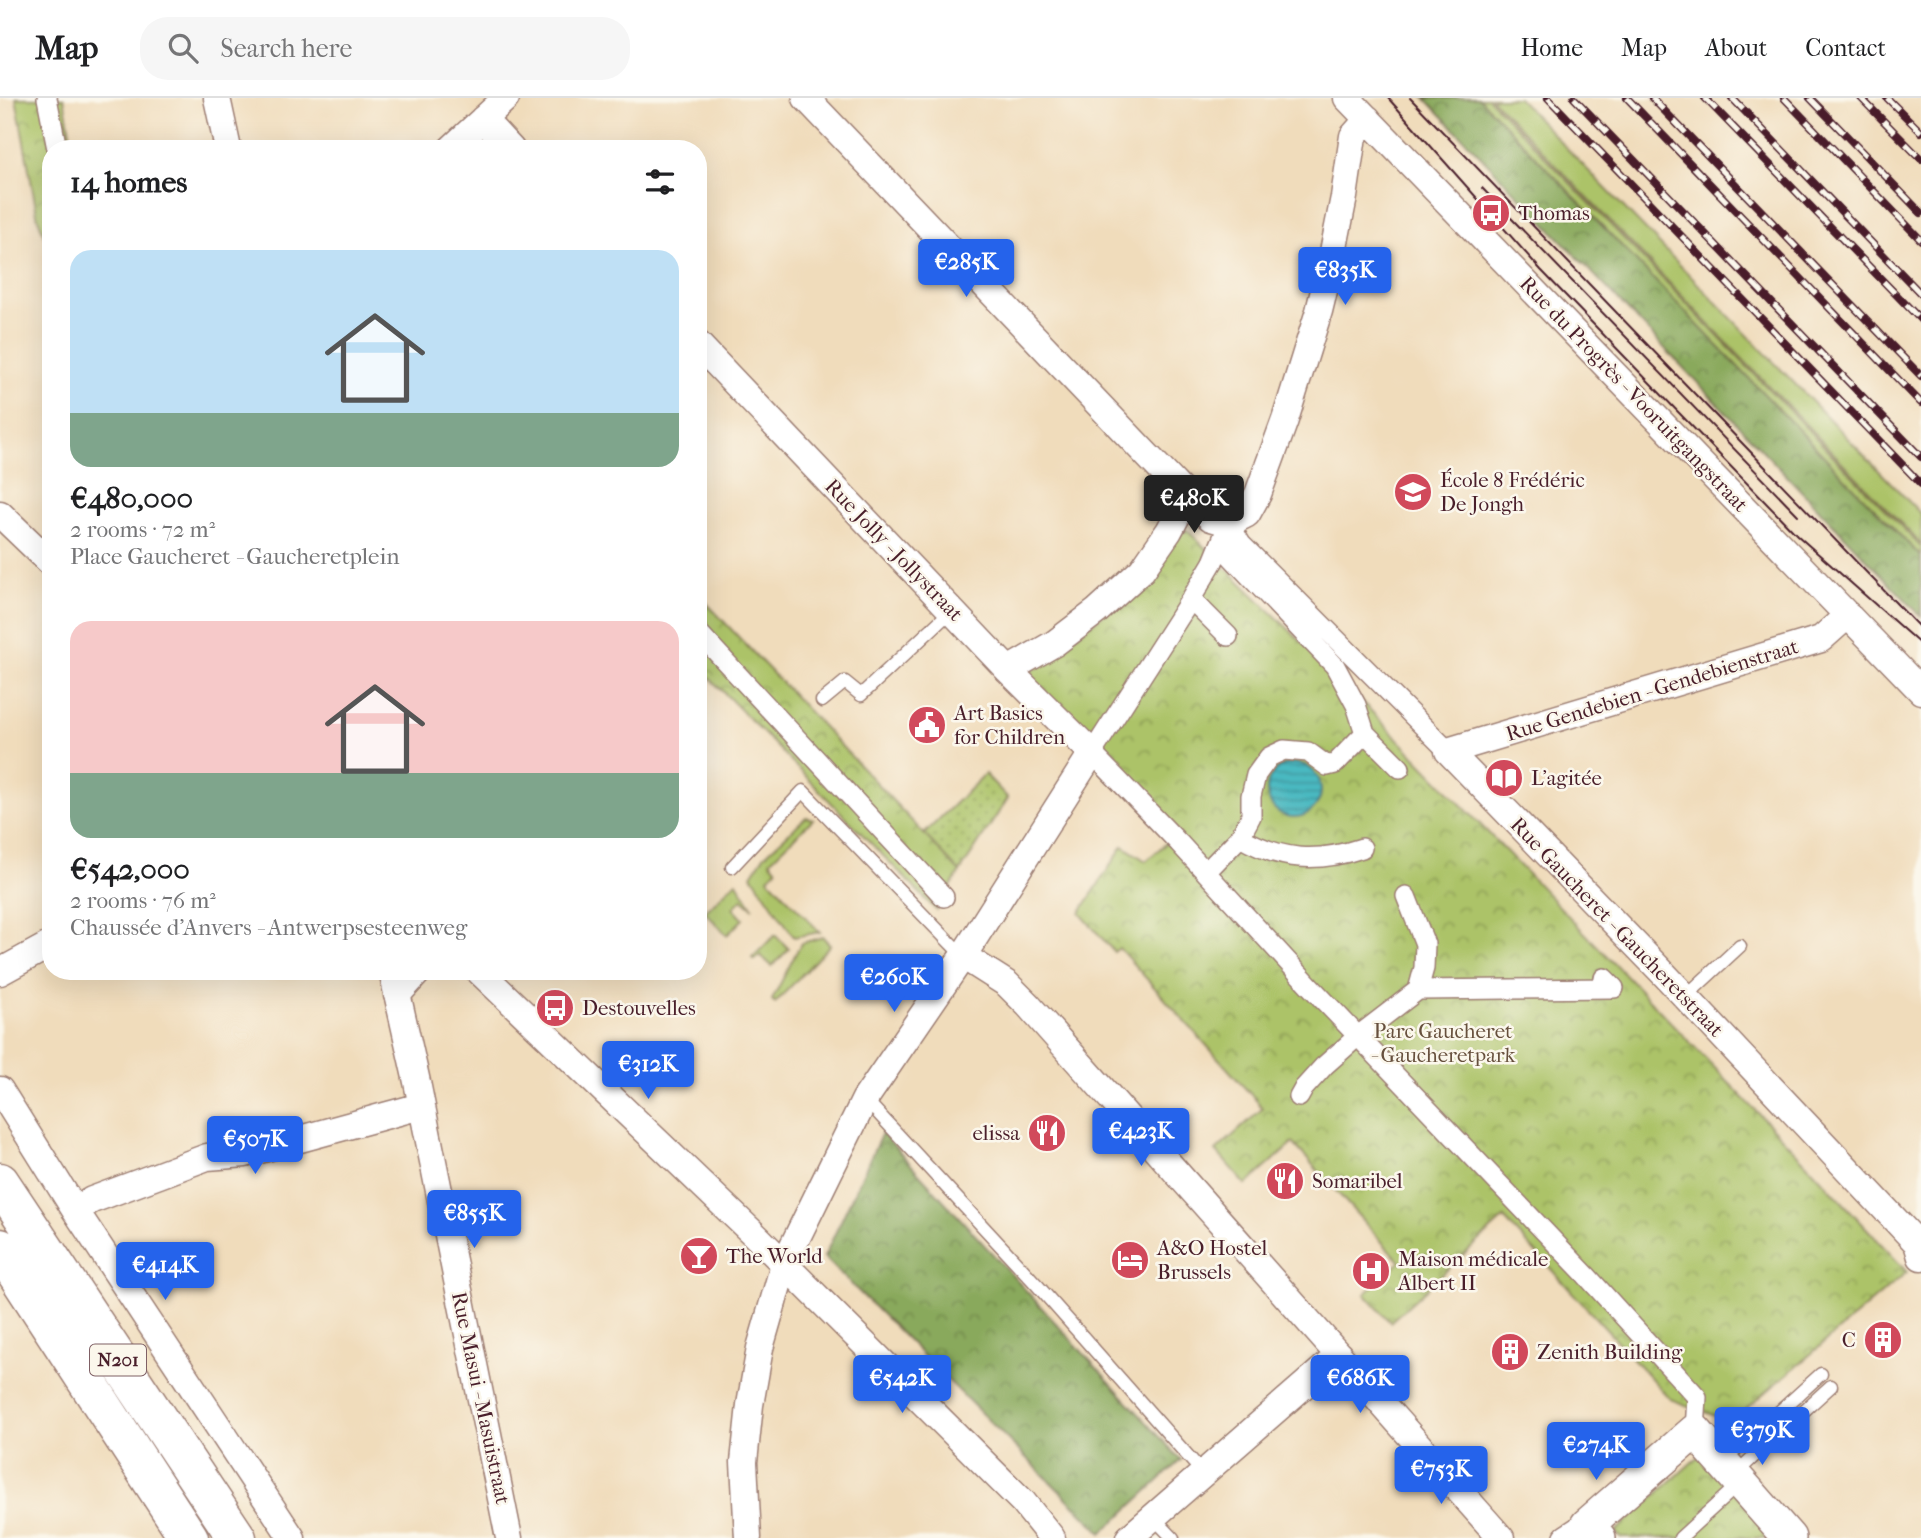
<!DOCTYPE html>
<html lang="en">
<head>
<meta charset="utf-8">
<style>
  body { margin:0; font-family:"IM FELL French Canon",serif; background:#f6f6f6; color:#202124; height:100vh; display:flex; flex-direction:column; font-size:26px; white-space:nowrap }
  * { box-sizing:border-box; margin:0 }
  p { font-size:23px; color:#757577 }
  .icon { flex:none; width:38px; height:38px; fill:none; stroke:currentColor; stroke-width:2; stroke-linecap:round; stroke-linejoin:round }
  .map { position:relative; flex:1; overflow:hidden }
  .side { position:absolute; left:42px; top:42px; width:665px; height:840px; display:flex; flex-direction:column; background:#fff; border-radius:28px; box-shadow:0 7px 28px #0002 }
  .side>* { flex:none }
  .price { position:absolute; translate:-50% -60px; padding:0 16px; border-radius:7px; background:#2563eb; color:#fff; font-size:23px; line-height:46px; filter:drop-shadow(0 2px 4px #0008) }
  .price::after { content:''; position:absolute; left:50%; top:42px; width:21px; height:16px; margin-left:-10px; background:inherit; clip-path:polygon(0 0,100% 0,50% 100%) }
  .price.selected { background:#222; color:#fff }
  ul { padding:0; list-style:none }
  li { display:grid; align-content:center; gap:14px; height:371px; padding:0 28px }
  li span { display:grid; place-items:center; height:217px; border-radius:21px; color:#555 }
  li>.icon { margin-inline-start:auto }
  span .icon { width:126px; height:126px; fill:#fffc; stroke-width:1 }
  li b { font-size:30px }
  h2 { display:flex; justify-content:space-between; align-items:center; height:84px; padding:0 28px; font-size:30px }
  header { display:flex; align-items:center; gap:42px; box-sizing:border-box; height:98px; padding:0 35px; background:#fff; border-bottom:2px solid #e0e0e0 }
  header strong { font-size:33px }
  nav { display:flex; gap:38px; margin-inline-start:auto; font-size:24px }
  .search { width:490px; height:63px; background:#f6f6f6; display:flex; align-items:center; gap:18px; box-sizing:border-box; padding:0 24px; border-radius:28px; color:#757577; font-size:26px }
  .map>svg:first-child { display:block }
  .grass { fill:#acc368; stroke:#7b714a; stroke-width:2 }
  .forest { fill:url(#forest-crowns); stroke:#6a6444; stroke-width:2 }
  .park { fill:url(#park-crowns); stroke:#7b714a; stroke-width:2 }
  .garden { fill:url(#garden-dots); stroke:#7b714a; stroke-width:2 }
  .water { fill:url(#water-rules); stroke:#4a6c76; stroke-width:2 }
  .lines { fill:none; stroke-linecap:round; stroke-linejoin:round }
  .service-casing { stroke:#9d7e73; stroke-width:15 }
  .pedestrian-casing { stroke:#9d7e73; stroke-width:22 }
  .minor-casing { stroke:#9d7e73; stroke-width:29 }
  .tertiary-casing { stroke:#9d7e73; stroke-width:36 }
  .primary-casing { stroke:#9d7e73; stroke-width:41 }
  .service { stroke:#fff; stroke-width:12 }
  .pedestrian { stroke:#fff; stroke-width:19 }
  .minor { stroke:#fff; stroke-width:26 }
  .tertiary { stroke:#fff; stroke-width:33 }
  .primary { stroke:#fff; stroke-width:38 }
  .tram { stroke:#4a1f2b; stroke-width:2 }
  .rail-casing { stroke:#4a1f2b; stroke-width:8 }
  .rail { stroke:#fbf7ec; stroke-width:5; stroke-dasharray:16; stroke-linecap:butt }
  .labels { text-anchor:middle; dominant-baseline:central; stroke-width:5; stroke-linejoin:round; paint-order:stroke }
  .shield { fill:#fbf7ec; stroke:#7f6065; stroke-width:2 }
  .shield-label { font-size:19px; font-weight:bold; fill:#4a1f2b }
  .poi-label { font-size:21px; fill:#4a1f2b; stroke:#fbf7ec; text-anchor:start }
  .street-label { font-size:21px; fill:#4a1f2b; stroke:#fbf7ec }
  .park-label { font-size:21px; fill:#67503d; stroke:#fbf7ec }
</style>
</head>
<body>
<header>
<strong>Map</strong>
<div class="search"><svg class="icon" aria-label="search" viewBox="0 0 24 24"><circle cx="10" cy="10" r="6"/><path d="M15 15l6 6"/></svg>Search here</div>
<nav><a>Home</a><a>Map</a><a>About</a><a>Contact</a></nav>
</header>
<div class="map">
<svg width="1921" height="1440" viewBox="0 0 1921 1440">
  <defs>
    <pattern id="forest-crowns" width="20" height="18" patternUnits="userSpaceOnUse" patternTransform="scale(1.75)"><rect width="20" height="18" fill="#89a95c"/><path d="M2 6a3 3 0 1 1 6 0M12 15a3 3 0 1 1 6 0" fill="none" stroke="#72894c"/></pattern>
    <pattern id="park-crowns" width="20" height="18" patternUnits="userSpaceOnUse" patternTransform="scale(1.75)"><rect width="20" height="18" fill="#acc368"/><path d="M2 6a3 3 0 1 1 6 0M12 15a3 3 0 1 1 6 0" fill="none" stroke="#8e9e56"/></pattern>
    <pattern id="garden-dots" width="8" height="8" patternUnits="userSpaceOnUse" patternTransform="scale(1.75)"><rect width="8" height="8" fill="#acc368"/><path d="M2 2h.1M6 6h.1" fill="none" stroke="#8e9e56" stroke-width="1.8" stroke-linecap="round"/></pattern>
    <pattern id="water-rules" width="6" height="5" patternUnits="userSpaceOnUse" patternTransform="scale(1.75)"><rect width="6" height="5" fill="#4ab9c1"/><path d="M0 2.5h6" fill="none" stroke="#40969d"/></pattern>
  </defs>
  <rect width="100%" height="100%" fill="#fbf7ec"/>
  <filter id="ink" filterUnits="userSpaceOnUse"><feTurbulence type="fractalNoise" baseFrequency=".0143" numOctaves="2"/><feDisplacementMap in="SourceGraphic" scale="14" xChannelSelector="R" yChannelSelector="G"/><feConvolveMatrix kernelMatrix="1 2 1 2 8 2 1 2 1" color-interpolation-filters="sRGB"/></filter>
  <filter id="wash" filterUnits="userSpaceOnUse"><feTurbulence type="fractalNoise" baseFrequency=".00686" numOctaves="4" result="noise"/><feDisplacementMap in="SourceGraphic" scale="28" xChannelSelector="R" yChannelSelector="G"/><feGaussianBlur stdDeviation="1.57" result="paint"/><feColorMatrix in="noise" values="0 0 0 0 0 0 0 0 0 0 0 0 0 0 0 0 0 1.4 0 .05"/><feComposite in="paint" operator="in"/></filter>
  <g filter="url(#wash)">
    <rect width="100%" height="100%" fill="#f0dcbb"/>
    <path class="grass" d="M1479,0h9l433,449v10z
      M1491,0h27l403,416v30z
      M806,719l7,2 -43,42 7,8 -9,9 52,54 -26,5 -42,-62 12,-19z
      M736,783l17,27 -11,-9 -9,9 10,11 -16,16 -22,-23z
      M775,837l14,14 -17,17 -12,-11 -6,5 -2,-2z
      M823,839l7,8 -55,58 -3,-3 29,-57z"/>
    <path class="forest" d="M1425,0h54l442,459v59z
      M882,1035l299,327 -79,73 -278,-276z"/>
    <path class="park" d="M16,0h48l9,51h-22v102l-13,-32z
      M1186,431l160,156 466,484 95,103 -176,150 -61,-23 -166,-181 -114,104 -25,-28 35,-32 -107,-119 -47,42 -30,-34 47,-43 -144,-160 -5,4 -34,-39 43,-67 23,15 29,-26 -151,-158 86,-68z
      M698,496l262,278 -24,38 -238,-244z
      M1701,1356l76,84h-156l-6,-6z"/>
    <path class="garden" d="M985,676l23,24 -48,74 -36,-38z"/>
    <path class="water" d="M1267 692a27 27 0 1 1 54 0a27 27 0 1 1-54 0Z"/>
  </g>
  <g filter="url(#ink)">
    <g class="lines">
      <defs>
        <path id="service" d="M822,603l23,-19 16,13 91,-85
          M732,769l71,-76 160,165
          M1685,899l55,-51
          M865,1001l172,186 166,188
          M1779,1314l42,-38
          M1797,1319l34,-31
          M1722,1363l48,-41
          M1734,1377l31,-29
          M1153,1419l20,21
          M1680,1440l59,-54"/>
        <path id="pedestrian" d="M47,0l10,51
          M1229,425l-16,39 -22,37 -99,154 87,90 131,143 276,289 111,122 -2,34
          M1229,425l12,21 207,207
          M1221,448l114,120 21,39 9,28 35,35
          M1191,501l37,37
          M698,534l246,265
          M1240,739c41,24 77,26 122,11
          M1206,774l34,-35 11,-21v-20l5,-21 13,-18 15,-7 24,2 19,14 8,-2 30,-31
          M1418,892l196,-2 -10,-10
          M1299,999l5,-9 20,-22 34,-30 60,-46 6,-22 1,-24 -19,-48"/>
        <path id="minor" d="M217,0l11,51
          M806,0l381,399 24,21 18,5 18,-9 11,-20 27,-74 34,-109 12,-49 13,-65 9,-61 15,-17
          M1347,0l574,593
          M483,21l28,30
          M451,51l55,-51
          M698,246l310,326 84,83 -129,203 -98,143 -81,165 -24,84 -10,57 -6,57 4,76
          M0,416l51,49
          M1848,517l-27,24 -373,112 217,224 252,268 4,14
          M1008,572l47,-27 42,-32 45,-41 27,-39 18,-34
          M963,858l44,28 21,21 473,533
          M392,873l25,111 92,456
          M479,873l280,268 264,263 29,36
          M0,874l51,-28
          M397,897l22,-24
          M0,992l75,120 217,328
          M75,1112l17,-10 115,-43 38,-3 176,-48
          M1129,1440l210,-183
          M1567,1440l20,-13"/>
        <path id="tertiary" d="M1599,1440l-12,-13 108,-94 94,107"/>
        <path id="primary" d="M0,1084l237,356
          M0,1150l189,290"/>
      </defs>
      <use href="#service" class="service-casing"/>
      <use href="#pedestrian" class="pedestrian-casing"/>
      <use href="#minor" class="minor-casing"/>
      <use href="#tertiary" class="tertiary-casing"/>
      <use href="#primary" class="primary-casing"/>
      <use href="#service" class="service"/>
      <use href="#pedestrian" class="pedestrian"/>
      <use href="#minor" class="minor"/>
      <use href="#tertiary" class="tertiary"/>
      <use href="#primary" class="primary"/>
      <path class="tram" d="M1388,0l153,172 256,265 124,110
        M1410,0l511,531
        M1482,90l316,327"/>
      <defs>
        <path id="rail" d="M1548,0l373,386
          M1574,0l347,359
          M1627,0l294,305
          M1652,0l269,278
          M1705,0l216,222
          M1732,0l189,196
          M1784,0l137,142
          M1810,0l111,115
          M1861,0l60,61
          M1887,0l34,34"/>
      </defs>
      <use href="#rail" class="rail-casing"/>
      <use href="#rail" class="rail"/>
    </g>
  </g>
  <defs>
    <symbol id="bus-disc" viewBox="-11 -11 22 22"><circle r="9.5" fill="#d1495b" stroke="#fbf7ec"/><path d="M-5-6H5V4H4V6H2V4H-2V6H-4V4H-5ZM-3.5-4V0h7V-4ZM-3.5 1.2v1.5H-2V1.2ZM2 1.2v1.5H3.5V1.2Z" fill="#fff"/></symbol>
    <symbol id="school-disc" viewBox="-11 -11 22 22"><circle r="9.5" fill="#d1495b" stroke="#fbf7ec"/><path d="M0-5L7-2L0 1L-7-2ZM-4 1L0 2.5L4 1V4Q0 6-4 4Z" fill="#fff"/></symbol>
    <symbol id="civic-disc" viewBox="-11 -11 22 22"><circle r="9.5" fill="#d1495b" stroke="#fbf7ec"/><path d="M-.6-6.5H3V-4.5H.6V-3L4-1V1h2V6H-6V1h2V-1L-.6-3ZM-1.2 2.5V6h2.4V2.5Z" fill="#fff"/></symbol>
    <symbol id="library-disc" viewBox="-11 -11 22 22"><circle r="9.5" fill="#d1495b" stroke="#fbf7ec"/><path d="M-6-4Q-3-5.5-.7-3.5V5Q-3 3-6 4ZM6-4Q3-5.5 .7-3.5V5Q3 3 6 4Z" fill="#fff"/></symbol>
    <symbol id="restaurant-disc" viewBox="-11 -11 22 22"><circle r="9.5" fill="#d1495b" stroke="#fbf7ec"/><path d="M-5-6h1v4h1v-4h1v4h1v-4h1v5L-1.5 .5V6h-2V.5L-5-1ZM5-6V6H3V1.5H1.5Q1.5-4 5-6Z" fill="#fff"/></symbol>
    <symbol id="bar-disc" viewBox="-11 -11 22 22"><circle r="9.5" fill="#d1495b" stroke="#fbf7ec"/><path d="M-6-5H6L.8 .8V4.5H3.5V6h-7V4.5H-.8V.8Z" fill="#fff"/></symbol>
    <symbol id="hotel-disc" viewBox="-11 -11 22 22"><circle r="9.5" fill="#d1495b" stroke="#fbf7ec"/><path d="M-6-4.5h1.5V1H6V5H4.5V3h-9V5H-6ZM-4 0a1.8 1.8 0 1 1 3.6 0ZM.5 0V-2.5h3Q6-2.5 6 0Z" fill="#fff"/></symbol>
    <symbol id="hospital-disc" viewBox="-11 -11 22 22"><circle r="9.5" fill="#d1495b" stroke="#fbf7ec"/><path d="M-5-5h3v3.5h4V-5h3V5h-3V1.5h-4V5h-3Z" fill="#fff"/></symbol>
    <symbol id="building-disc" viewBox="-11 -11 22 22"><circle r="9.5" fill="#d1495b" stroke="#fbf7ec"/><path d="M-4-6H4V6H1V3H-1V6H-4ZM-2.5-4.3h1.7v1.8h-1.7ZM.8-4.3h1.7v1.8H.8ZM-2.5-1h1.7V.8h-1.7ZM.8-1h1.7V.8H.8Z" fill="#fff"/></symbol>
  </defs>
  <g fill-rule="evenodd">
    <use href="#bus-disc" x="1469" y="93" width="44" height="44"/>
    <use href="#school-disc" x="1391" y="372" width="44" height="44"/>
    <use href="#civic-disc" x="905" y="605" width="44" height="44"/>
    <use href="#library-disc" x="1482" y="658" width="44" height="44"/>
    <use href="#bus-disc" x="533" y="888" width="44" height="44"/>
    <use href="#restaurant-disc" x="1025" y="1013" width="44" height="44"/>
    <use href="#restaurant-disc" x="1263" y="1061" width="44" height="44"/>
    <use href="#bar-disc" x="677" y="1136" width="44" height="44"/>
    <use href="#hotel-disc" x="1108" y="1140" width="44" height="44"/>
    <use href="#hospital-disc" x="1349" y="1151" width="44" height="44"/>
    <use href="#building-disc" x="1861" y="1220" width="44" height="44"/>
    <use href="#building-disc" x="1488" y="1232" width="44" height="44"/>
  </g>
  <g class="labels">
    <rect class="shield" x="90" y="1246.5" width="56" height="31" rx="5"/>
    <g class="shield-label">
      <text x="118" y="1262">N201</text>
    </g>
    <g class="poi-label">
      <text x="1518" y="115">Thomas</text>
      <text x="1440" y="382">École 8 Frédéric<tspan x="1440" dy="24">De Jongh</tspan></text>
      <text x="954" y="615">Art Basics<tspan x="954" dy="24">for Children</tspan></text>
      <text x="1531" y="680">L'agitée</text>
      <text x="582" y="910">Destouvelles</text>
      <text x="1020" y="1035" text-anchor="end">elissa</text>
      <text x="1312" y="1083">Somaribel</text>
      <text x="1157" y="1150">A&amp;O Hostel<tspan x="1157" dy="24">Brussels</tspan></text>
      <text x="726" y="1158">The World</text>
      <text x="1398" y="1161">Maison médicale<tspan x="1398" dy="24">Albert II</tspan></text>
      <text x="1856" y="1242" text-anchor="end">C</text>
      <text x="1537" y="1254">Zenith Building</text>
    </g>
    <g class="street-label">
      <text transform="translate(1634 296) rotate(46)">Rue du Progrès - Vooruitgangstraat</text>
      <text transform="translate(894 452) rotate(46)">Rue Jolly - Jollystraat</text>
      <text transform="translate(1652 592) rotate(-17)">Rue Gendebien - Gendebienstraat</text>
      <text transform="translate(1617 829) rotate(46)">Rue Gaucheret - Gaucheretstraat</text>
      <text transform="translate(481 1300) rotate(78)">Rue Masui - Masuistraat</text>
    </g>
    <g class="park-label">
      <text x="1443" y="933">Parc Gaucheret<tspan x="1443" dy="24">- Gaucheretpark</tspan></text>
    </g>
  </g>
</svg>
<b class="price" style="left:966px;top:201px">€285K</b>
<b class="price" style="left:1345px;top:209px">€835K</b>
<b class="price selected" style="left:1194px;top:437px">€480K</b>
<b class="price" style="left:894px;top:916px">€260K</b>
<b class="price" style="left:648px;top:1003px">€312K</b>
<b class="price" style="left:1141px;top:1070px">€423K</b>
<b class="price" style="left:255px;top:1078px">€507K</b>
<b class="price" style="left:474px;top:1152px">€855K</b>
<b class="price" style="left:165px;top:1204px">€414K</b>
<b class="price" style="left:902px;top:1317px">€542K</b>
<b class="price" style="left:1360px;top:1317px">€686K</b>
<b class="price" style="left:1762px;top:1369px">€379K</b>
<b class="price" style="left:1596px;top:1384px">€274K</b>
<b class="price" style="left:1441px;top:1408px">€753K</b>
<section class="side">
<h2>14 homes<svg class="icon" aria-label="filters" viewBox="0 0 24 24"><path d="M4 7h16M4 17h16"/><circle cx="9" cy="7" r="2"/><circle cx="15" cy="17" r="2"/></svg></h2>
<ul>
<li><span style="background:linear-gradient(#bfe0f5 75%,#7fa58c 0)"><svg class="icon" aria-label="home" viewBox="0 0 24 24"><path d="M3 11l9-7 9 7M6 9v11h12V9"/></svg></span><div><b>€480,000</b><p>2 rooms · 72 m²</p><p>Place Gaucheret - Gaucheretplein</p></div></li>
<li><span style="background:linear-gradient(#f6c9c9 70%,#7fa58c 0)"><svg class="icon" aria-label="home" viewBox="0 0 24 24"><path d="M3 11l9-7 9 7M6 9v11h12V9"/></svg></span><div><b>€542,000</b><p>2 rooms · 76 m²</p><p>Chaussée d'Anvers - Antwerpsesteenweg</p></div></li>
</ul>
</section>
</div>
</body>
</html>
